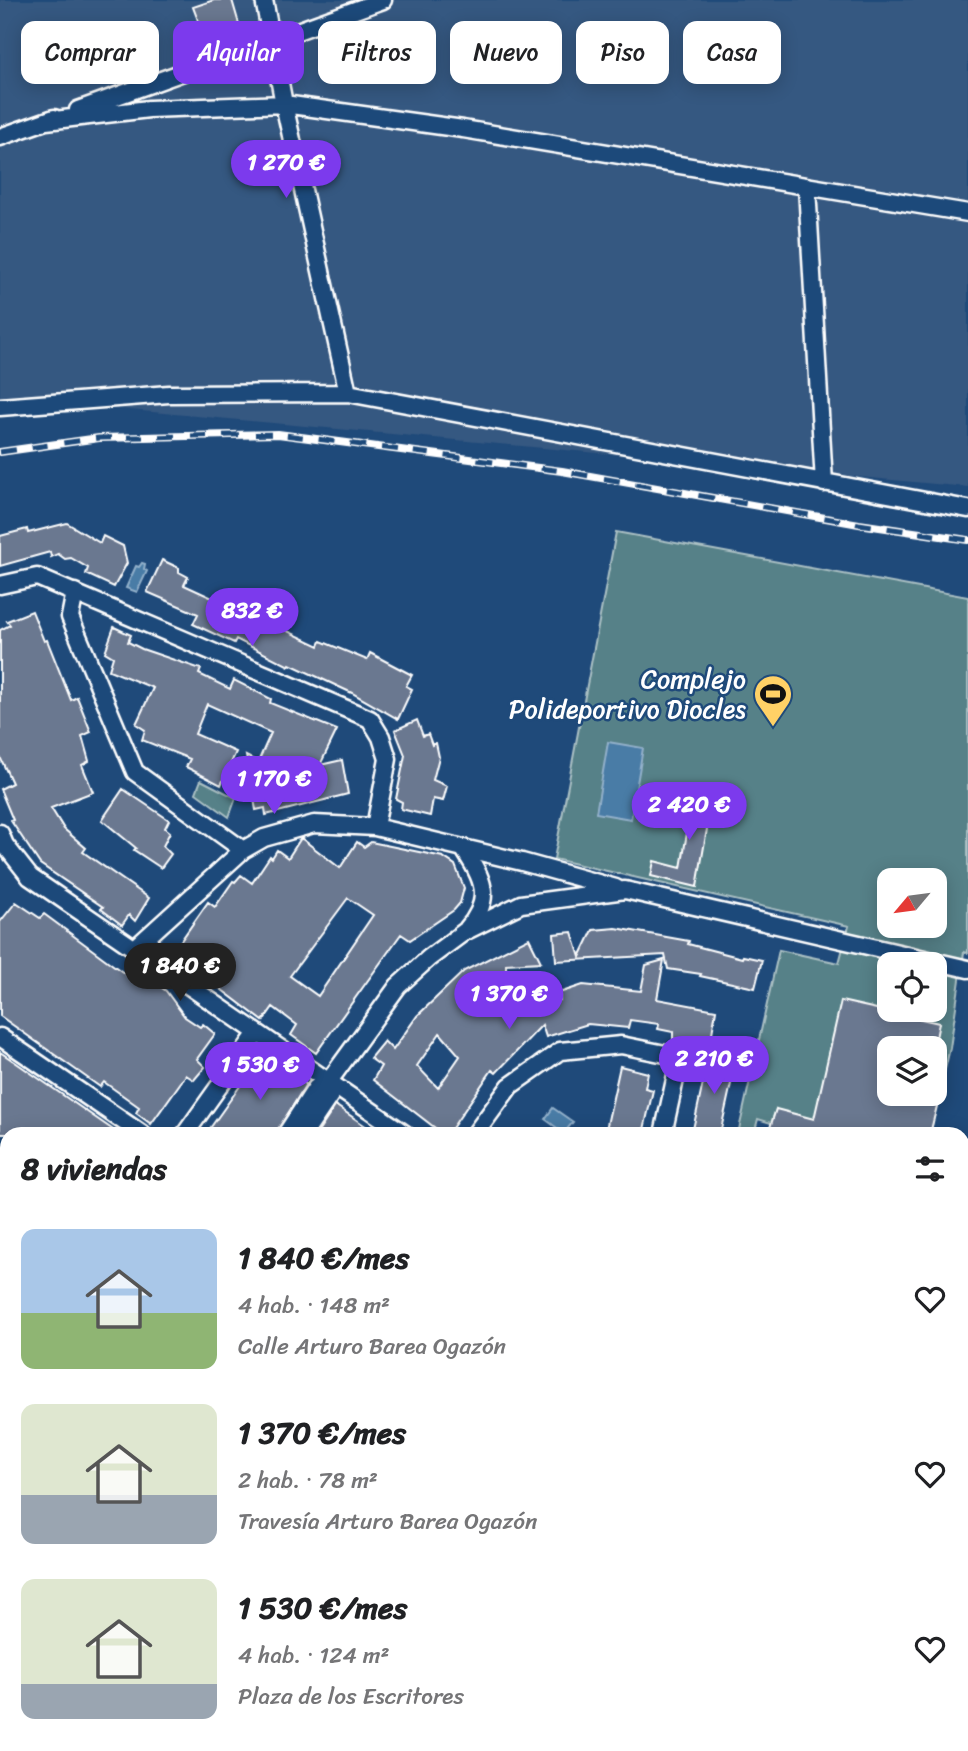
<!DOCTYPE html>
<html lang="es">
<head>
<meta charset="utf-8">
<style>
  body { margin:0; font-family:Sriracha,sans-serif; background:#f6f6f6; color:#202124; height:100vh; display:flex; flex-direction:column; font-size:26px; white-space:nowrap }
  * { box-sizing:border-box; margin:0 }
  p { font-size:23px; color:#757577 }
  .icon { flex:none; width:38px; height:38px; fill:none; stroke:currentColor; stroke-width:2; stroke-linecap:round; stroke-linejoin:round }
  .map { position:relative; flex:1; overflow:hidden }
  .drawer { position:absolute; left:0px; top:1127px; width:970px; height:625px; display:flex; flex-direction:column; background:#fff; border-radius:21px 21px 0 0; box-shadow:0 4px 18px #0003 }
  .drawer>* { flex:none }
  .guide { position:absolute; left:21px; top:21px; width:928px; height:63px; display:flex; gap:14px }
  .needle { width:46px; rotate:241deg }
  .buttons { position:absolute; left:877px; top:868px; display:grid; gap:14px }
  .buttons a { display:grid; place-items:center; width:70px; height:70px; border-radius:14px; background:#fff; box-shadow:0 4px 18px #0003; font-size:35px }
  .price { position:absolute; translate:-50% -60px; padding:0 16px; border-radius:24px; background:#7c3aed; color:#fff; font-size:23px; line-height:46px; filter:drop-shadow(0 2px 4px #0008) }
  .price::after { content:''; position:absolute; left:50%; top:42px; width:21px; height:16px; margin-left:-10px; background:inherit; clip-path:polygon(0 0,100% 0,50% 100%) }
  .price.current { background:#222; color:#fff }
  ul { padding:0; list-style:none }
  li { display:flex; align-items:center; gap:21px; height:175px; padding:0 21px }
  li span { display:grid; place-items:center; flex:none; width:196px; height:140px; border-radius:14px; color:#555 }
  li>.icon { margin-inline-start:auto }
  span .icon { width:84px; height:84px; fill:#fffc; stroke-width:1 }
  li b { font-size:30px }
  h2 { display:flex; justify-content:space-between; align-items:center; height:84px; padding:0 21px; font-size:30px }
  .chip { padding:0 24px; border-radius:14px; background:#fff; box-shadow:0 4px 18px #0003; font-size:24px; line-height:63px }
  .chip.current { background:#7c3aed; color:#fff }
  .map>svg:first-child { display:block }
  .built { fill:#365881 }
  .green { fill:#578188; stroke:#abc0c4; stroke-width:2; fill-rule:evenodd }
  .water { fill:#497ba6; stroke:#92b0ca; stroke-width:2 }
  .building { fill:#6b7890; stroke:#fff; stroke-width:2; fill-rule:evenodd }
  .lines { fill:none; stroke-linecap:round; stroke-linejoin:round }
  .street-casing { stroke:#fff; stroke-width:21 }
  .highway-casing { stroke:#fff; stroke-width:35 }
  .street { stroke:#1f4a7a; stroke-width:16 }
  .highway { stroke:#1f4a7a; stroke-width:30 }
  .rail-casing { stroke:#fff; stroke-width:8 }
  .rail { stroke:#1f4a7a; stroke-width:5; stroke-dasharray:16; stroke-linecap:butt }
  .labels { text-anchor:middle; dominant-baseline:central; stroke-width:5; stroke-linejoin:round; paint-order:stroke }
  .poi-label { font-size:26px; fill:#fff; stroke:#1f4a7a; text-anchor:end }
</style>
</head>
<body>
<div class="map">
<svg width="968" height="1751" viewBox="0 0 968 1751">
  <rect width="100%" height="100%" fill="#1f4a7a"/>
  <filter id="ink" filterUnits="userSpaceOnUse"><feTurbulence type="fractalNoise" baseFrequency=".0143" numOctaves="2"/><feDisplacementMap in="SourceGraphic" scale="14" xChannelSelector="R" yChannelSelector="G"/><feConvolveMatrix kernelMatrix="1 2 1 2 8 2 1 2 1" color-interpolation-filters="sRGB"/></filter>
  <g filter="url(#ink)">
    <path class="built" d="M0,0h968v487l-968,-89z"/>
    <path class="green" d="M616,532l352,65v356l-4,-1 -14,96 -20,86h-133l-21,-25 -5,14 -13,-4 -4,15h-16l41,-184 60,13 10,-37 -295,-67zM889,880h45v46h-45zM889,964h45v46h-45zM889,1048h45v46h-45z
      M201,780l35,18 -7,19 -33,-24z"/>
    <path class="water" d="M142,563l3,1 -1,5 3,2 -10,21 -11,-4 10,-22 3,1z
      M608,742l35,6 -12,71 -35,-6z
      M553,1108l20,14 -9,11 -19,-14z"/>
    <path class="building" d="M214,0h18l7,24 -35,12 -11,-29z
      M67,523l33,20 3,-7 20,10 4,17 -13,24 -28,-13 2,-6 -17,-10 -6,1 -7,-5 -7,3 -1,-5 -50,14v-30l27,-7 1,4z
      M162,560l17,8v4l9,5 -4,8 76,35v-2l59,28 2,-5 46,19 3,-7 42,22 -6,11 6,3 -14,30 -46,-26 -62,-29 -1,2 -53,-27 -2,4 -41,-19 5,-10 -51,-22z
      M32,611l12,30 3,-1 24,60 6,-3 14,35 -9,4 7,25 -7,4 11,27 -42,16 13,21 22,19 -3,4 66,46 -14,23 -6,-6 -7,10 -21,-16 2,-2 -63,-43 -29,-43 2,-1 -13,-31 12,-6 -12,-26v-127l10,-5 -3,-4z
      M114,627l17,8 -3,7 14,7 59,20 -2,5 31,15 4,-9 37,19 -1,4 67,27 -17,35 22,-5 6,34 -82,21 -1,-7 -9,2 -10,-54 12,6 13,-29 -64,-29 -12,30 41,18 -15,33 -35,-18 4,-8 -48,-19 3,-10 -9,-6 17,-36 -44,-18 4,-13 -8,-5z
      M417,720l6,16 5,-2 4,11 4,-2 3,14 -6,23 14,6 -4,15 -10,-2 -3,17 -29,-7 1,-7 -6,-3 9,-44 -10,-25z
      M123,789l46,31 -4,8 5,4 -7,14 8,8 -10,14 -27,-18 2,-2 -34,-28z
      M679,795l33,5 -15,87 -46,-11 3,-15 27,7 8,-47 -14,-3z
      M301,838l39,30 17,-26 7,5 7,-5 72,15 12,8 9,23 -4,15 -6,7 -44,30 -9,-6 -85,119 -25,-18 6,-10 -24,-18 -10,14 -87,-66 4,-8 -2,-2 30,-43 7,5 18,-26 2,1 6,-7 11,8 18,-27 2,2 5,-8 11,8zM348,898l25,17 -55,81 -28,-20z
      M16,902l24,16 4,-4 96,71 7,-8 19,14 19,26 15,10 3,-3 12,10 -18,25 8,8 -11,13 -8,-5 -35,49 -15,-11 3,-6 -35,-25 -4,5 -100,-71v-94z
      M616,928l73,13 -1,3 54,14 1,-2 19,4 -7,28 -55,-12 1,-2 -33,-5 -3,-14 -109,6 -2,-27 18,-2 8,25 13,-27z
      M529,938l12,24 -35,2v13l21,2 9,21 20,-6 4,7 -1,-8 24,-8 58,6 5,-26 18,-5 -7,39 59,11 -6,35 -37,-6v-7l-15,-3 1,-5 -29,-4 -2,8 -40,-4 -42,13 -4,-12 -46,48 -4,-3 -44,64h-5l-70,-54 8,-14 -11,-8 14,-17 9,9 24,-34 47,-45zM440,1033l20,23 -22,32 -21,-22z
      M841,1001l98,22 -5,25h-45v46h51l-10,40h-162l8,-25 38,10z
      M0,1052l15,10 104,72h-119z
      M262,1055l44,29 -30,50h-70z
      M709,1055l27,6 -16,73h-28z
      M620,1066l28,7 -3,15 8,2 -10,44h-38z
      M336,1105l2,2 39,27h-60z"/>
    <g class="lines">
      <defs>
        <path id="street" d="M264,0l20,104 64,289
          M78,110l305,-110
          M46,121l103,-12 135,-5 179,25 505,84
          M0,137l54,-19
          M807,187l17,296
          M0,407l169,-13 179,-1 620,116
          M0,585l37,-8 333,142 11,18 7,22 -13,68
          M75,592l-5,25 65,155 108,78
          M0,833l5,12 25,32 375,257
          M463,848c20,31 31,50 4,81
          M134,949l109,-99 21,-12 50,-14 61,3 147,35 94,26
          M0,1037l142,97
          M185,1134l72,-101
          M286,1134l30,-46 13,-7 69,-95 31,-28 35,-26 57,-28 104,-14 343,79
          M304,1134l27,-40 -2,-13
          M475,1134l35,-48 50,-35 61,-6 59,12 -17,77
          M0,1171l7,4
          M962,1261l6,-22
          M0,1401l7,-10
          M962,1434l6,1
          M962,1504l6,-18
          M843,1745l9,6
          M360,1751l4,-6
          M890,1751l2,-6"/>
        <path id="highway" d="M0,1636h7
          M0,1700l7,2
          M0,1729l7,2
          M47,1745l17,6
          M115,1745l13,6"/>
      </defs>
      <use href="#street" class="street-casing"/>
      <use href="#highway" class="highway-casing"/>
      <use href="#street" class="street"/>
      <use href="#highway" class="highway"/>
      <defs>
        <path id="rail" d="M0,452l99,-14 179,-4 284,37 297,53 109,16"/>
      </defs>
      <use href="#rail" class="rail-casing"/>
      <use href="#rail" class="rail"/>
    </g>
  </g>
  <defs>
    <symbol id="stadium-pin" viewBox="-11 -11 22 30"><path d="M0 17L-7.5 6A9.5 9.5 0 1 1 7.5 6Z" fill="#ffd166" stroke="#1f4a7a"/><path d="M0-5a6.5 5 0 1 0 0 10a6.5 5 0 1 0 0-10ZM-3.5-1.8h7v3.6h-7Z" fill="#111"/></symbol>
  </defs>
  <g fill-rule="evenodd">
    <use href="#stadium-pin" x="751" y="672" width="44" height="60"/>
  </g>
  <g class="labels">
    <g class="poi-label">
      <text x="746" y="679">Complejo<tspan x="746" dy="30">Polideportivo Diocles</tspan></text>
    </g>
  </g>
</svg>
<div class="buttons">
<a><svg class="needle" viewBox="-14 -14 28 28"><path d="M0-13l5 13h-10z" fill="#e53935"/><path d="M0 13l5-13h-10z" fill="#757577"/></svg></a>
<a><svg class="icon" aria-label="locate" viewBox="0 0 24 24"><circle cx="12" cy="12" r="6"/><path d="M12 2v4M12 18v4M2 12h4M18 12h4"/></svg></a>
<a><svg class="icon" aria-label="layers" viewBox="0 0 24 24"><path d="M12 4l9 5-9 5-9-5zM3 14l9 5 9-5"/></svg></a>
</div>
<b class="price" style="left:286px;top:200px">1 270 €</b>
<b class="price" style="left:252px;top:648px">832 €</b>
<b class="price" style="left:274px;top:816px">1 170 €</b>
<b class="price" style="left:689px;top:842px">2 420 €</b>
<b class="price current" style="left:180px;top:1003px">1 840 €</b>
<b class="price" style="left:509px;top:1031px">1 370 €</b>
<b class="price" style="left:714px;top:1096px">2 210 €</b>
<b class="price" style="left:260px;top:1102px">1 530 €</b>
<div class="guide">
<a class="chip">Comprar</a>
<a class="chip current">Alquilar</a>
<a class="chip">Filtros</a>
<a class="chip">Nuevo</a>
<a class="chip">Piso</a>
<a class="chip">Casa</a>
</div>
<section class="drawer">
<h2>8 viviendas<svg class="icon" aria-label="filters" viewBox="0 0 24 24"><path d="M4 7h16M4 17h16"/><circle cx="9" cy="7" r="2"/><circle cx="15" cy="17" r="2"/></svg></h2>
<ul>
<li><span style="background:linear-gradient(#a9c7e8 60%,#8fb573 0)"><svg class="icon" aria-label="home" viewBox="0 0 24 24"><path d="M3 11l9-7 9 7M6 9v11h12V9"/></svg></span><div><b>1 840 €/mes</b><p>4 hab. · 148 m²</p><p>Calle Arturo Barea Ogazón</p></div><svg class="icon" aria-label="heart" viewBox="0 0 24 24"><path d="M12 20l-8-8c-3-5 5-10 8-4 3-6 11-1 8 4z"/></svg></li>
<li><span style="background:linear-gradient(#dfe7d0 65%,#9aa5b1 0)"><svg class="icon" aria-label="home" viewBox="0 0 24 24"><path d="M3 11l9-7 9 7M6 9v11h12V9"/></svg></span><div><b>1 370 €/mes</b><p>2 hab. · 78 m²</p><p>Travesía Arturo Barea Ogazón</p></div><svg class="icon" aria-label="heart" viewBox="0 0 24 24"><path d="M12 20l-8-8c-3-5 5-10 8-4 3-6 11-1 8 4z"/></svg></li>
<li><span style="background:linear-gradient(#dfe7d0 75%,#9aa5b1 0)"><svg class="icon" aria-label="home" viewBox="0 0 24 24"><path d="M3 11l9-7 9 7M6 9v11h12V9"/></svg></span><div><b>1 530 €/mes</b><p>4 hab. · 124 m²</p><p>Plaza de los Escritores</p></div><svg class="icon" aria-label="heart" viewBox="0 0 24 24"><path d="M12 20l-8-8c-3-5 5-10 8-4 3-6 11-1 8 4z"/></svg></li>
</ul>
</section>
</div>
</body>
</html>
